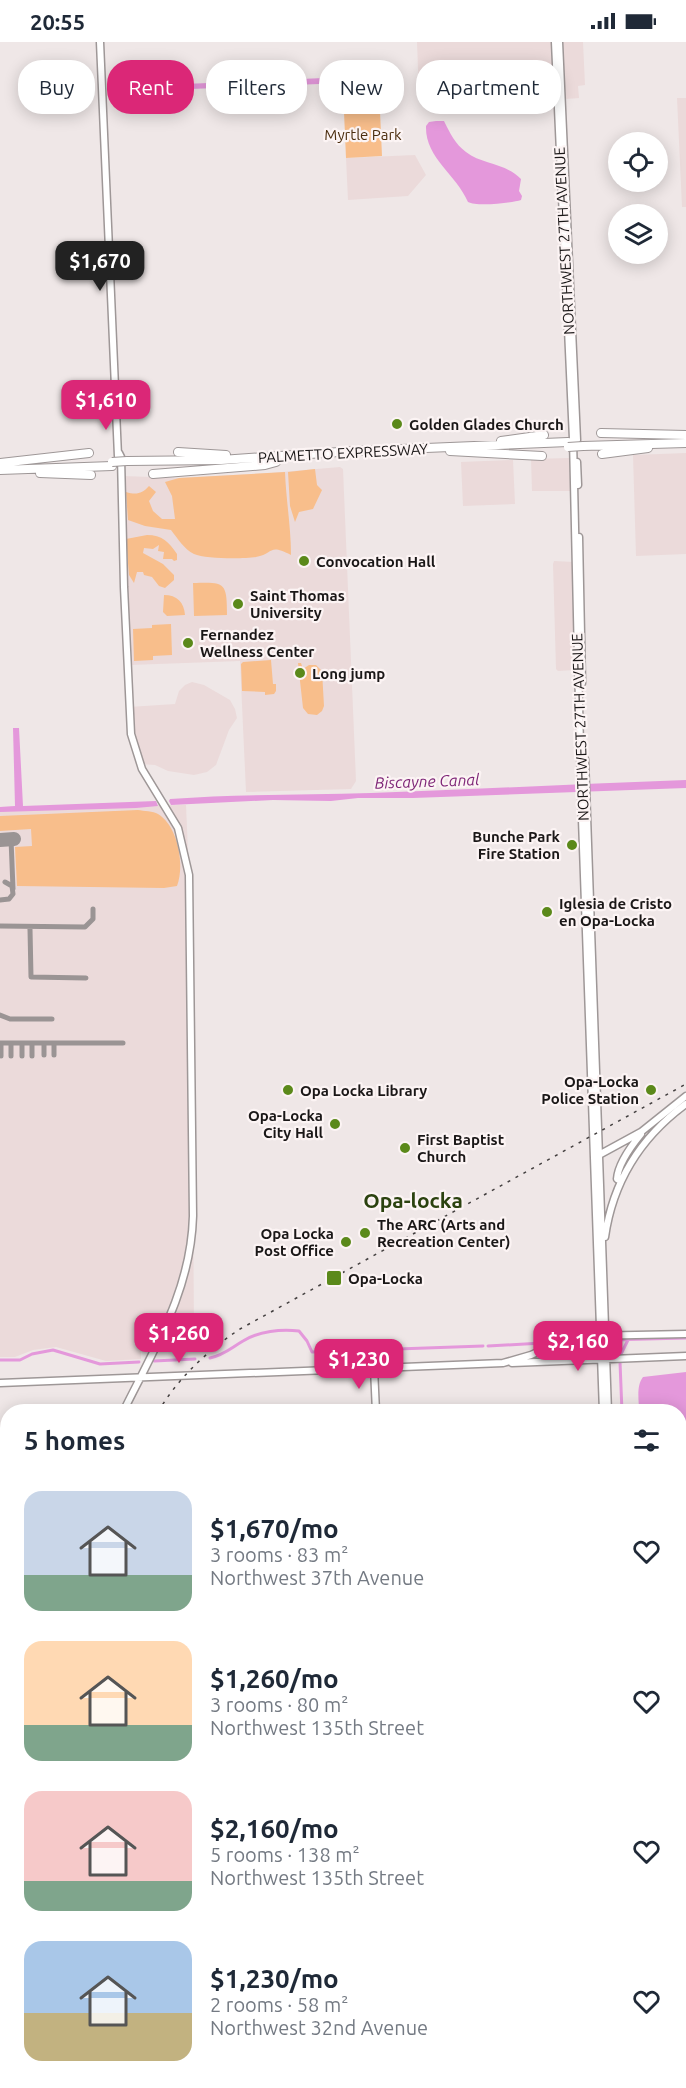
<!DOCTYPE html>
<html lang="en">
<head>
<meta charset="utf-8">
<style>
  body { margin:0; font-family:Ubuntu,sans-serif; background:#f2f2f3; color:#1f2937; height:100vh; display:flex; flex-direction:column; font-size:22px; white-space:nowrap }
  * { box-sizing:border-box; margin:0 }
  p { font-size:20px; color:#747a83 }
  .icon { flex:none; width:33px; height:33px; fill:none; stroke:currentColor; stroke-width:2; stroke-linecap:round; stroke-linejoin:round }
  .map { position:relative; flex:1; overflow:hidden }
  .panel { position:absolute; left:0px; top:1362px; width:687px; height:684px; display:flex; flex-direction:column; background:#fff; border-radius:24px 24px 0 0; box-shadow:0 3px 15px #0003 }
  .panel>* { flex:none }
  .guide { position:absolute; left:18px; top:18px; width:651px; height:54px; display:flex; gap:12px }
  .fabs { position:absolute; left:608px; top:90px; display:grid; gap:12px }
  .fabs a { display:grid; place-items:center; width:60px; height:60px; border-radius:50%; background:#fff; box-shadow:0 3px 15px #0003; font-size:30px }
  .price { position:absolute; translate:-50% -51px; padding:0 14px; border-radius:12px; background:#db2777; color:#fff; font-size:20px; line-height:39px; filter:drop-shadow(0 2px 3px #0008) }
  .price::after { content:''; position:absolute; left:50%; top:36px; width:18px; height:14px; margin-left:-9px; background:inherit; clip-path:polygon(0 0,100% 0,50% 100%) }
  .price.active { background:#222; color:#fff }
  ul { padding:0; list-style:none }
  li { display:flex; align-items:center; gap:18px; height:150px; padding:0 24px }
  li span { display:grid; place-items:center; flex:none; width:168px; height:120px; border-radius:18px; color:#555 }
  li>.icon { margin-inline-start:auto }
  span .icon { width:72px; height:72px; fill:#fffc; stroke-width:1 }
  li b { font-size:26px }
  h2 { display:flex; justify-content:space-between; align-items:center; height:72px; padding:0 24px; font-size:26px }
  .tag { padding:0 21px; border-radius:24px; background:#fff; box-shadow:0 3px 15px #0003; font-size:21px; line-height:54px }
  .tag.active { background:#db2777; color:#fff }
  .status { display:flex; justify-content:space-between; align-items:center; height:42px; padding:0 30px; background:#fff; direction:ltr }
  .status svg { height:16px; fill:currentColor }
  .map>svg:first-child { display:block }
  .built { fill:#ebdada }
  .green { fill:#f8be8b }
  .water { fill:#e498db }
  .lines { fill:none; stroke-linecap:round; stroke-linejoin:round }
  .canal { stroke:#e498db; stroke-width:3 }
  .taxiway { stroke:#9a9494; stroke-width:5 }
  .runway { stroke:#9a9494; stroke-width:14 }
  .major-casing { stroke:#9e9797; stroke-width:9 }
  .highway-casing { stroke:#9e9797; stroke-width:10 }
  .major { stroke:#fff; stroke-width:6 }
  .highway { stroke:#fff; stroke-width:8 }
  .rail { stroke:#444040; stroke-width:1.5; stroke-dasharray:3 6; stroke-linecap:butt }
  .highway-bridge-casing { stroke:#9e9797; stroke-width:10; stroke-linecap:butt }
  .highway-bridge { stroke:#fff; stroke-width:8 }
  .poi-dot { fill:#5b891a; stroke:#fcf4f4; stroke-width:2 }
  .labels { text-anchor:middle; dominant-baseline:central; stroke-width:4.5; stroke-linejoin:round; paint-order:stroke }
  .park-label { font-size:15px; fill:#4b2d0e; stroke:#fcf4f4 }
  .street-label { font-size:15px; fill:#1a1717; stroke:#fcf4f4 }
  .poi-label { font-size:15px; font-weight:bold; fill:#1a1717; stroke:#fcf4f4; text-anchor:start }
  .water-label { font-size:16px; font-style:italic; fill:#7e2577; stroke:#fcf4f4 }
  .district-label { font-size:21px; font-weight:bold; fill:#2b420f; stroke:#fcf4f4 }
</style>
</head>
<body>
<div class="status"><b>20:55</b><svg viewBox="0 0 49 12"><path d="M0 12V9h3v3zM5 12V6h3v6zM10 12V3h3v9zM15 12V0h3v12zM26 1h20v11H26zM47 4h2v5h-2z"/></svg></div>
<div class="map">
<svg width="686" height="2046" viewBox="0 0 686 2046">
  <rect width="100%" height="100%" fill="#efe7e7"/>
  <path class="built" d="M417,0h136l2,47 -136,6z
    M562,0h21l2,43 -7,1 1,12 -13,1 -2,-2z
    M677,56h9v109h-4z
    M415,113l11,20 -18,21 -60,4 -2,-42z
    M686,411v101l-50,2 -3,-101z
    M569,416l2,1 1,32h-40l-1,-32z
    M513,418l2,44 -52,2 -2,-44z
    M340,425l3,2 13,312 -5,8 -105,3 -6,-131 -110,4 -7,-189 56,2 91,-5z
    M554,519l20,1 2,107 -2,1 -16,1 -2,-2 -3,-105z
    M192,640l12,3 26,15 5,9 2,9 -8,12 -13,35 -9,7 -13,3 -26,-4 -13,-6 -15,-1 -6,-18 -5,-39 46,-3 4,-13 6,-6z
    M186,763l5,116 3,409h-53v29l-35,2 -50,-14 -23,3 -18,7h-15v-550z
    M388,2038l1,8h-227v-8z
    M622,2038v8h-225v-7z"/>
  <path class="green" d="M380,69l2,45 -36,2 -2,-46z
    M315,427l2,16 5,5 -9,19 -14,3 -4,10 -5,-16 -2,-34z
    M285,430c1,28 6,55 6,83 -23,-12 -17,-1 -35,2 -13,2 -51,2 -62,-3 -10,-5 -16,-15 -23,-24l-26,-4 -17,-6 -2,-28c10,3 16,2 23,-6l7,6 -7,9 4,10 9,8h13l-3,-23 -7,-14 14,-4z
    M147,493c15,0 22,7 30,19v6l-3,1 -2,-2h-9l1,-7 -6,-1 1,-6 -6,4 -9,-1 -1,5 20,11 11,11v5l-9,8 -6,-2 -7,-9 -8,-2 -1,-3h-6l-3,11 -5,-8 -3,-36z
    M193,541c32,-1 34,-1 34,32l-33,1z
    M164,553c13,0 20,7 21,20l-18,1 -4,-4z
    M171,582l1,31 -19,1v4l-19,1 -1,-32 19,-1v-3z
    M271,618l2,24h3v7l-2,3 -9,1v-3l-23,-1 -1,-27 2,-2z
    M298,621h3l2,6 6,-4h7l6,6 2,35 -2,5 -5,4 -9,-1 -5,-6z
    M138,768c6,1 15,1 20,4 20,12 27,51 19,72l-13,2 -147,-2 -2,-39 17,-1 -1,-17 -31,2v-15z"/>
  <path class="water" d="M324,36l3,4 -8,2 -208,8 1,-5z
    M436,79h8c6,12 11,23 22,31 17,13 40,11 55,27l-2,12 3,5 -1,4c-10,3 -44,7 -53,2 -12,-28 -43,-44 -42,-76l3,-4z
    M13,686h6l4,78 133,-5 2,5 -22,2 -136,4v-5l15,-1z
    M686,738v8l-273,10h-55l-27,3 -58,-1 -102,5 -2,-4 1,-2c67,-5 134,-4 201,-6 105,-4 210,-9 315,-13z
    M686,1330v56l-5,2 -1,21v-39l-41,-1c0,-11 -3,-25 4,-34z"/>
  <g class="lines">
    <path class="canal" d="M606,1298l80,-2
      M583,1299h16
      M488,1304l54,-3
      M621,1312l7,-14
      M210,1316c14,-3 21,-10 33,-17 16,-10 38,-12 56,-10l8,10 5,11 171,-6
      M0,1318h20l12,-6 21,-4 47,14 39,-2
      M154,1319l41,-2
      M620,1320l2,50
      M0,1570h8
      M680,1614l6,5"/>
    <path class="taxiway" d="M11,797l2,50
      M0,858l9,-1 4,-5 -1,-8 -7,-4
      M0,884l85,1 8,-8v-10
      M29,885l1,2 1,48 55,1
      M0,973l10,4h42
      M0,1001h123
      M11,1001v13
      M22,1001v13
      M32,1001v13
      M44,1001v12
      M54,1001v12
      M1,1014v-13"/>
    <path class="runway" d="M0,798l14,-1"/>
    <defs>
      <path id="major" d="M100,0l18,414
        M555,0l18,397 8,352 22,621
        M559,0l18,398
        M119,411l2,4 3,130 7,147 11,35 36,59 11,47 4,341c-2,74 -38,131 -70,196
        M577,420l1,23
        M579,495l3,146
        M585,717l23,653
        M597,1114l44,-24 45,-36
        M621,1139l-4,-2c1,-15 15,-34 24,-45
        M605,1195c8,-56 36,-100 81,-133
        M512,1321l174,-7
        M374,1326l2,44
        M0,1341l503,-20 28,-8 28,-13 27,-6 100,-2
        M0,1794h8
        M3,1799l4,3v7
        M0,1817l8,-9
        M395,2038v8
        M627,2038l1,8"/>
      <path id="highway" d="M601,391l85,2
        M501,399l43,-6
        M583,404l103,-3
        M450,409l92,5
        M178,410l48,3
        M602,412l46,-6
        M127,419l94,-1 133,-9 214,-9
        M0,421l89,-10
        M0,428l112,-4
        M40,431l51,2
        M153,432l112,-9 11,-3
        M0,1707h8
        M0,1724l8,3
        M0,1739l8,4
        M680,1775h6"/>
    </defs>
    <use href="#major" class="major-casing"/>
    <use href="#highway" class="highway-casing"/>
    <use href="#major" class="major"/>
    <use href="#highway" class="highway"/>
    <path class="rail" d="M158,1370c20,-34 49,-61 82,-83l446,-245
      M130,2038v8"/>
    <defs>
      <path id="highway-bridge" d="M568,405l15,-1
        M112,420l15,-1"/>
    </defs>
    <use href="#highway-bridge" class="highway-bridge-casing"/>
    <use href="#highway-bridge" class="highway-bridge"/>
  </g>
  <g class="poi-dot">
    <circle cx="397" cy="382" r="6"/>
    <circle cx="304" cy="519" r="6"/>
    <circle cx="238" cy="562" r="6"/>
    <circle cx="188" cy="601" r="6"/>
    <circle cx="300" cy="631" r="6"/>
    <circle cx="572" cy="803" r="6"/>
    <circle cx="547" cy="870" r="6"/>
    <circle cx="288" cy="1048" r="6"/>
    <circle cx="651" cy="1048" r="6"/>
    <circle cx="335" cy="1082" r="6"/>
    <circle cx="405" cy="1106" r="6"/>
    <circle cx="365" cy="1191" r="6"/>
    <circle cx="346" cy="1200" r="6"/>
    <rect x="326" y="1228" width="16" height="16" rx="3"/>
  </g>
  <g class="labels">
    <g class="park-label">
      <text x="363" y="92">Myrtle Park</text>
    </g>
    <g class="street-label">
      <text transform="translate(564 199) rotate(-93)">NORTHWEST 27TH AVENUE</text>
      <text transform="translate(343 411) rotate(-3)">PALMETTO EXPRESSWAY</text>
      <text transform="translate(580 685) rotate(-92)">NORTHWEST 27TH AVENUE</text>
    </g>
    <g class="poi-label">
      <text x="409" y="382">Golden Glades Church</text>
      <text x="316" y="519">Convocation Hall</text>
      <text x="250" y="553">Saint Thomas<tspan x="250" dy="17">University</tspan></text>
      <text x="200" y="592">Fernandez<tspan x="200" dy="17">Wellness Center</tspan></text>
      <text x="312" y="631">Long jump</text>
      <text x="560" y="794" text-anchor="end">Bunche Park<tspan x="560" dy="17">Fire Station</tspan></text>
      <text x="559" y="861">Iglesia de Cristo<tspan x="559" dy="17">en Opa-Locka</tspan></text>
      <text x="639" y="1039" text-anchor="end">Opa-Locka<tspan x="639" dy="17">Police Station</tspan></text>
      <text x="300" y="1048">Opa Locka Library</text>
      <text x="323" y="1073" text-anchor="end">Opa-Locka<tspan x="323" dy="17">City Hall</tspan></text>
      <text x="417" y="1097">First Baptist<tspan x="417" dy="17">Church</tspan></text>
      <text x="377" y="1182">The ARC (Arts and<tspan x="377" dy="17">Recreation Center)</tspan></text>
      <text x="334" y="1191" text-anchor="end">Opa Locka<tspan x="334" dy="17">Post Office</tspan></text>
      <text x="348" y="1236">Opa-Locka</text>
    </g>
    <g class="water-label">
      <text transform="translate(427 739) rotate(-2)">Biscayne Canal</text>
    </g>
    <g class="district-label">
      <text x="413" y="1158">Opa-locka</text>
    </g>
  </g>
</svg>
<div class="fabs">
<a><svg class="icon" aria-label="locate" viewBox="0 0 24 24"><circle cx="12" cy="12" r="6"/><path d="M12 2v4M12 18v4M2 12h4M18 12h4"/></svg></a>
<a><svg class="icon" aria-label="layers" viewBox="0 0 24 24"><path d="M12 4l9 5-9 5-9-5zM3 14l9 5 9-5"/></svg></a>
</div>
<b class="price active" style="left:100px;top:250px">$1,670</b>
<b class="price" style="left:106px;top:389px">$1,610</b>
<b class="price" style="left:179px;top:1322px">$1,260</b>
<b class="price" style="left:578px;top:1330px">$2,160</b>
<b class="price" style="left:359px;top:1348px">$1,230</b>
<div class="guide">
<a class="tag">Buy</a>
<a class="tag active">Rent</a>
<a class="tag">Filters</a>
<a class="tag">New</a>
<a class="tag">Apartment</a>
</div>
<section class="panel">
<h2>5 homes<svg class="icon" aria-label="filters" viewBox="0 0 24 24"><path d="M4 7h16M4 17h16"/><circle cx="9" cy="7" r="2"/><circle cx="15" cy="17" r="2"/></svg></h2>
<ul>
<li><span style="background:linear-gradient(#c9d6e8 70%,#7fa58c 0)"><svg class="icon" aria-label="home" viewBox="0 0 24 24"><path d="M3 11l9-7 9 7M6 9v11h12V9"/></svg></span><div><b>$1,670/mo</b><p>3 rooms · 83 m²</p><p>Northwest 37th Avenue</p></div><svg class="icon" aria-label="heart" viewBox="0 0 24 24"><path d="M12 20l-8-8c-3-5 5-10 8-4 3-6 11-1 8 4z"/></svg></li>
<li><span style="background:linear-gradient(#ffd9b3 70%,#7fa58c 0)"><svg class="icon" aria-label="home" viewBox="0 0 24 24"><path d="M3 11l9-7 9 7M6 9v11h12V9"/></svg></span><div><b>$1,260/mo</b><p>3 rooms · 80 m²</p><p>Northwest 135th Street</p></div><svg class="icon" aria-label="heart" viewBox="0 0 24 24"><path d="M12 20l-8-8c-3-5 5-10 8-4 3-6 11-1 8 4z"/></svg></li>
<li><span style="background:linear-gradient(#f6c9c9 75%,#7fa58c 0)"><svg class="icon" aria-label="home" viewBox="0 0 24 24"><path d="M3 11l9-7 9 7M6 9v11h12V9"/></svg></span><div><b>$2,160/mo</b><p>5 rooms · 138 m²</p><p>Northwest 135th Street</p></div><svg class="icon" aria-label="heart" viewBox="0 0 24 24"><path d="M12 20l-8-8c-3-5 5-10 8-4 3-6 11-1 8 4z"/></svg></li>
<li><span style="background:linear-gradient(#a9c7e8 60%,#c2b280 0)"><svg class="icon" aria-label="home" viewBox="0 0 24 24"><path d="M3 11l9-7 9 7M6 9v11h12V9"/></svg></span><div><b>$1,230/mo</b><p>2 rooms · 58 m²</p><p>Northwest 32nd Avenue</p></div><svg class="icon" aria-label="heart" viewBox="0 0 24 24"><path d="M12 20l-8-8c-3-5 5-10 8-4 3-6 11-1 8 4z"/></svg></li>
</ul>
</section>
</div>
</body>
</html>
